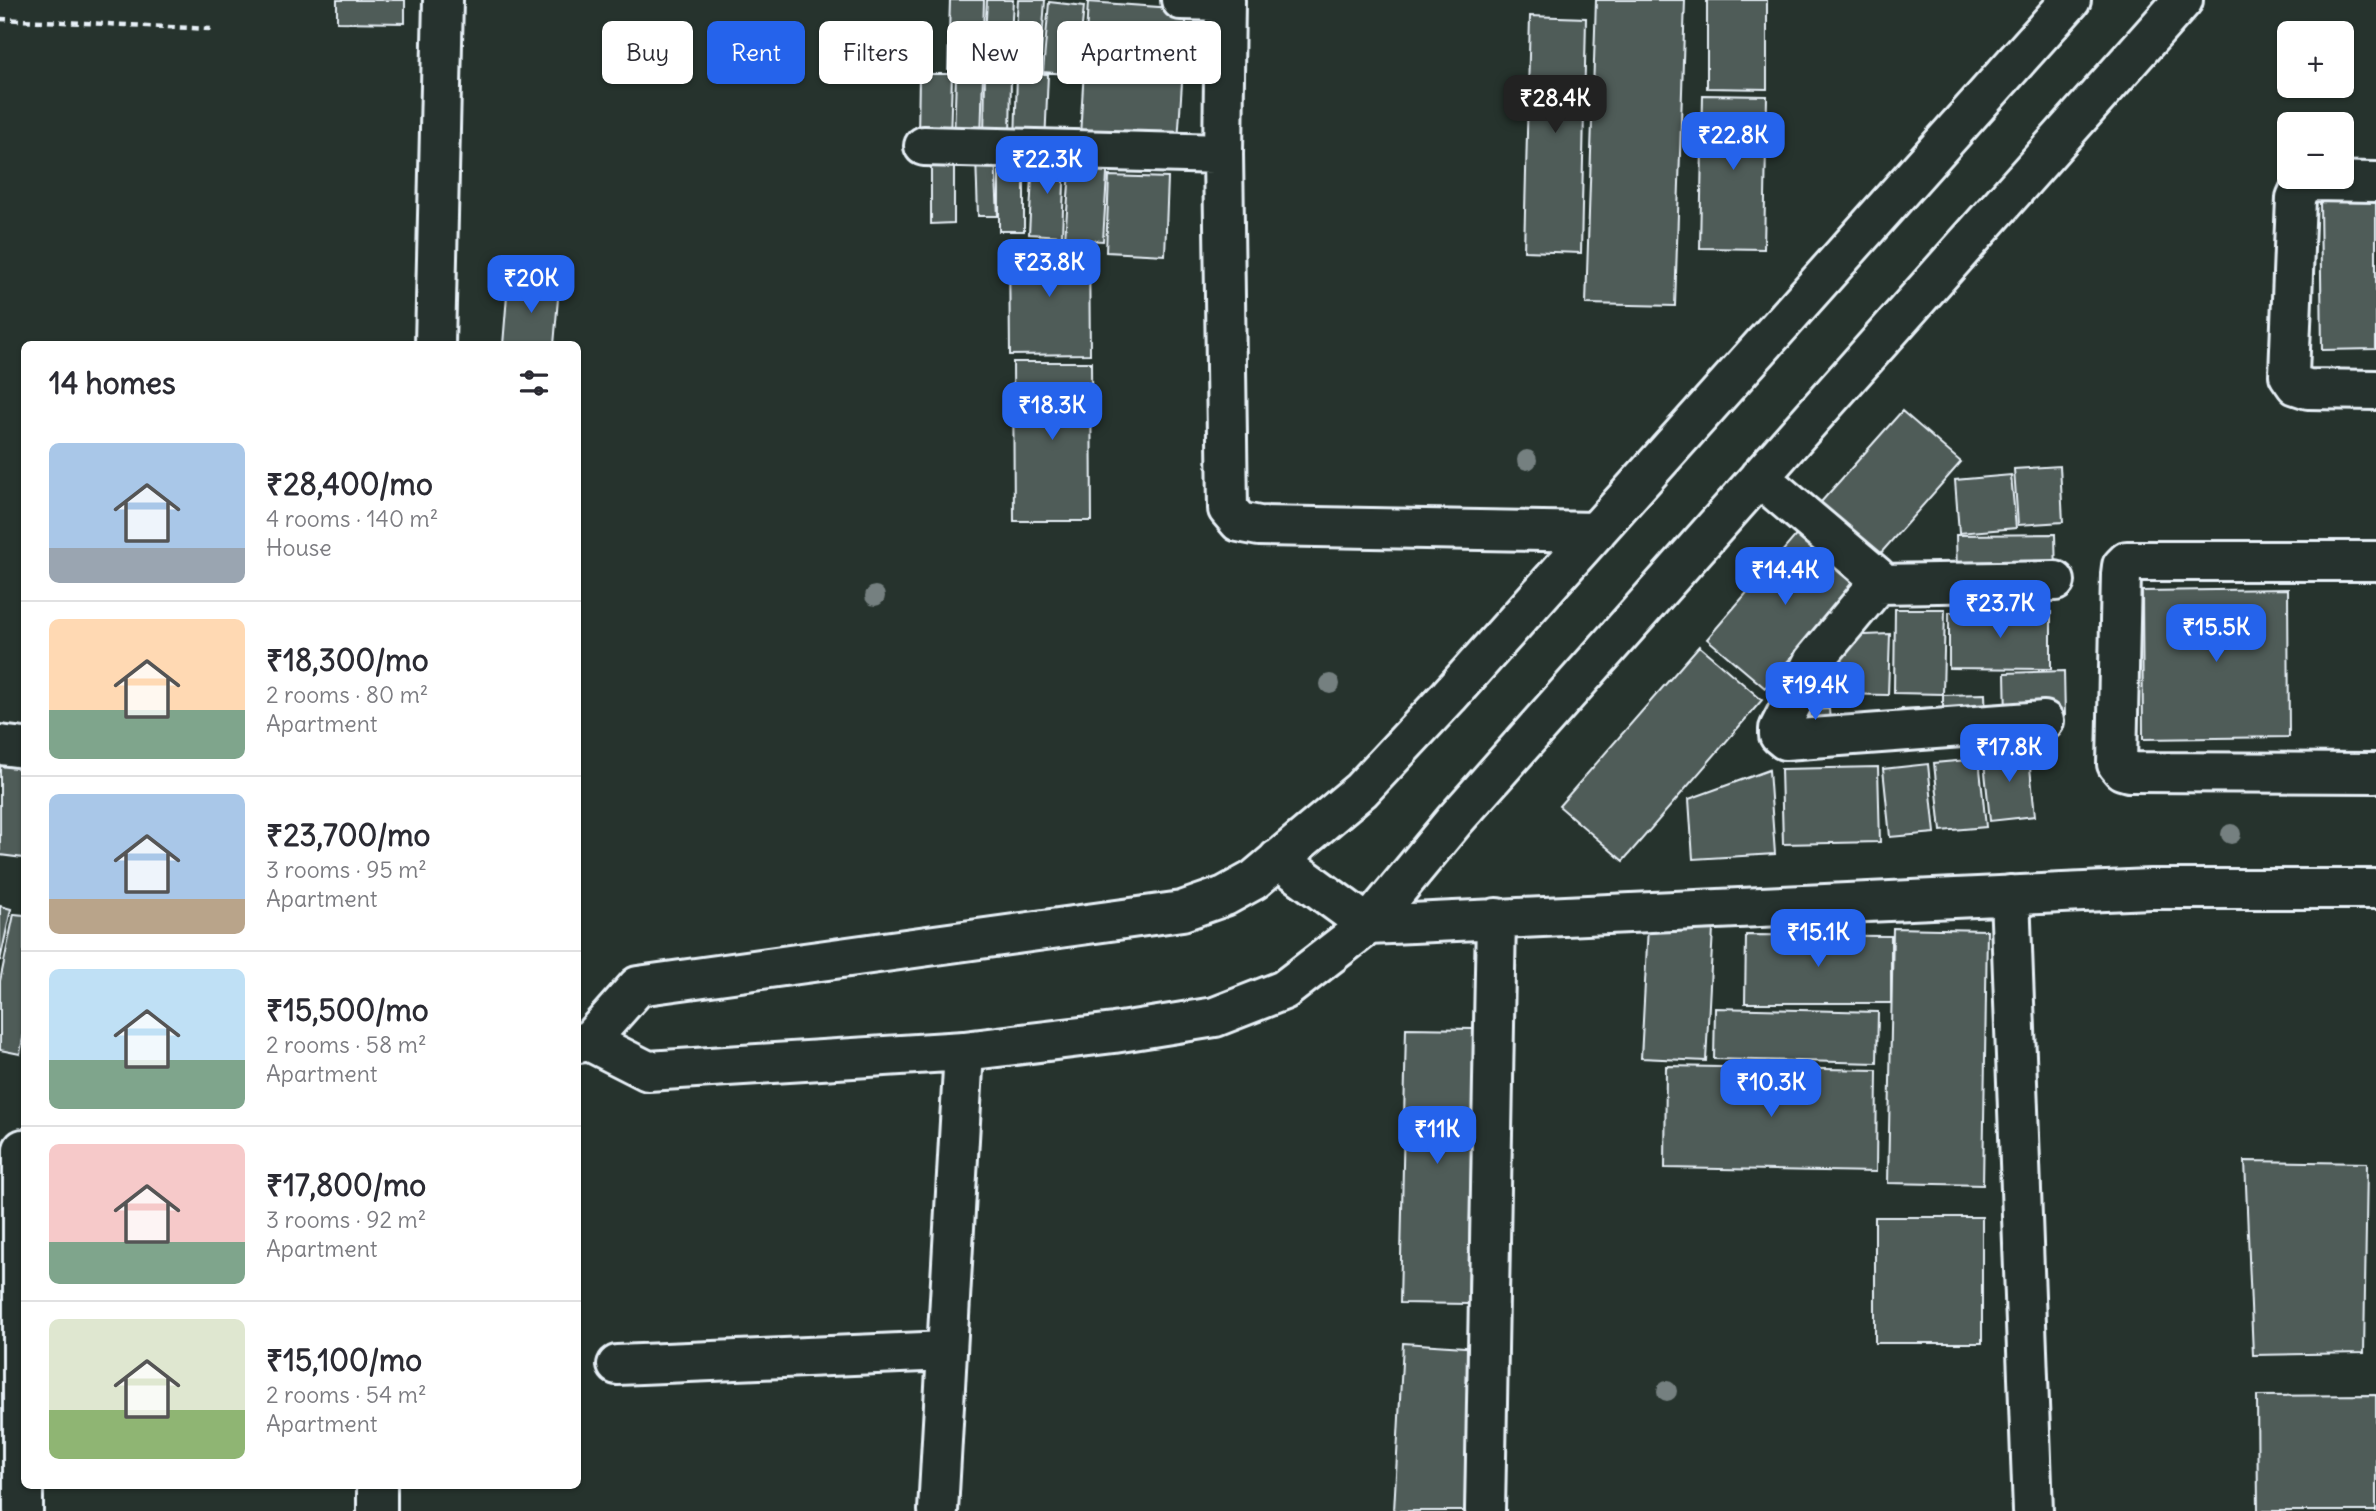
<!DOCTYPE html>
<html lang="en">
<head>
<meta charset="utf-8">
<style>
  body { margin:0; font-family:Delius,sans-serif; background:#f2f2f3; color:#2b2b33; height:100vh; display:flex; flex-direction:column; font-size:26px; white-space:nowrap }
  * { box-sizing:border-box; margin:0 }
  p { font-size:23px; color:#7c7c81 }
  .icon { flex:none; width:38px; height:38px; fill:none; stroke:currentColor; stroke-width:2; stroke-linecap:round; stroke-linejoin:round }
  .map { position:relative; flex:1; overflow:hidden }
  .drawer { position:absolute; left:21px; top:341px; width:560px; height:1148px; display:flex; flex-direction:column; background:#fff; border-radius:10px; box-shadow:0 2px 5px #0004 }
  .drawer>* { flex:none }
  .guide { position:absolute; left:602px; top:21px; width:665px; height:63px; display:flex; gap:14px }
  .buttons { position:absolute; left:2277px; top:21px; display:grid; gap:14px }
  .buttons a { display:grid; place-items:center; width:77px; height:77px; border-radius:10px; background:#fff; box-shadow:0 2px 5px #0004; font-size:35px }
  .price { position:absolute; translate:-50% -60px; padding:0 16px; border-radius:14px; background:#2563eb; color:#fff; font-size:23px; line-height:46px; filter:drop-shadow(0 2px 4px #0008) }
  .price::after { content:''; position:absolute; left:50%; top:42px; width:21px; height:16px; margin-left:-10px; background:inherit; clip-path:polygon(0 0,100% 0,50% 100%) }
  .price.on { background:#222; color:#fff }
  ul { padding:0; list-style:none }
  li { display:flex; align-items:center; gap:21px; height:175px; padding:0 28px }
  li+li { border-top:2px solid #e1e1e2 }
  li span { display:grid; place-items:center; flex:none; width:196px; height:140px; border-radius:10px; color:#555 }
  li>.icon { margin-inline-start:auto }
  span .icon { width:84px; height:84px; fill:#fffc; stroke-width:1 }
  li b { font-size:30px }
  h2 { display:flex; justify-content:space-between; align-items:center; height:84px; padding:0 28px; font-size:30px }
  .tag { padding:0 24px; border-radius:10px; background:#fff; box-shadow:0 2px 5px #0004; font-size:24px; line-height:63px }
  .tag.on { background:#2563eb; color:#fff }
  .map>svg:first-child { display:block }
  .building { fill:#505c59; stroke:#e8f1f8; stroke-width:2 }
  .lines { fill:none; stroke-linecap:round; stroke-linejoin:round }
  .minor-casing { stroke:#e8f1f8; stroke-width:44 }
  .path { stroke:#e8f1f8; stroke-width:4.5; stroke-dasharray:7 5; stroke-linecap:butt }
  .minor { stroke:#26332d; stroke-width:38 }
  .tree { fill:#758080 }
</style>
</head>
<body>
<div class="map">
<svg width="2376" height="1511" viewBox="0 0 2376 1511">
  <rect width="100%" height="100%" fill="#26332d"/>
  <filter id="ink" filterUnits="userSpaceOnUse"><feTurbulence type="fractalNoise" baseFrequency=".0143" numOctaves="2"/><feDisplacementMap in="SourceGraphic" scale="14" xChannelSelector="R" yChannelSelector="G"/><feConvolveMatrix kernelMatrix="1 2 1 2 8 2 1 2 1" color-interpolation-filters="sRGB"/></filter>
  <g filter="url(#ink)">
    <path class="building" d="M337,0h68v23l-68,-1z
      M950,0h34l-2,70 -34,-1z
      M987,0h26l-4,74 -26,-2z
      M1018,0h27l-5,72 -27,-1z
      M1596,0h89l-10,306 -89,-2z
      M1707,0h60v89l-60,-1z
      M1049,2l35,4 -7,69 -34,-3z
      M1088,2l99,7 -9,133 -98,-6z
      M1530,16l56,2 -5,235 -57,-2z
      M919,74h33l-2,66 -32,-1z
      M956,74h27l-2,67h-27z
      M1017,74h31l-3,70 -30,-1z
      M985,75h26l-1,66h-26z
      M1703,95l64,1 -3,153 -64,-1z
      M931,155h23v68l-23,1z
      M999,155h25v76h-25z
      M995,156l3,60h-20l-2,-59z
      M1033,156l32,1 -3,79 -33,-2z
      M1071,156l37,2 -5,83 -38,-2z
      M1109,176l59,2 -3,77 -59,-3z
      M2320,202h56v147l-54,1z
      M1009,244h80l1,110 -80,1z
      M508,283l51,4 -5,58h-51z
      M1013,362h78l1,159h-78z
      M1902,411l59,51 -89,101 -59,-52z
      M2060,466l3,56 -45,3 -4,-56z
      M2011,475l5,53 -57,5 -4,-53z
      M1805,525l57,49 -97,114 -58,-49z
      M2055,534l1,42h-99l-1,-41z
      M2288,589l1,148 -146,2 -1,-148z
      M1895,609h50l-2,85 -49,-1z
      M1949,612h102v57l-102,-1z
      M1890,634l-2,61 -56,-1 7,-58z
      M1699,646l63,54 -139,161 -64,-55z
      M2064,671l1,45 -59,2 -1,-45z
      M1985,694l1,28 -43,2v-29z
      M1932,707l1,19 -31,3 -1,-20z
      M1829,709l2,24 -30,2 -2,-24z
      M2028,748l7,68 -45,5 -7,-69z
      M0,754l24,3v101l-24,-3z
      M1979,759l7,68 -45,4 -7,-68z
      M1928,764l7,69 -45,4 -7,-68z
      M1878,767l2,75 -97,2 -2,-75z
      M1769,770l6,84 -82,5 -4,-60z
      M0,906l11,3 -11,52z
      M14,914l10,1v118l-4,21 -20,-4v-69z
      M1648,926l65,3 -7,132 -65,-3z
      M1893,928l94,2 -4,255 -95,-2z
      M1746,935l145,1v67h-146z
      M1715,1008l163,4 -1,51 -163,-4z
      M1406,1028l68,1 -6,275 -68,-1z
      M1666,1066l211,4 -1,102 -211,-4z
      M2245,1161l122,2 -3,190 -111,2z
      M1875,1217h107v126h-107z
      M1403,1343l77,5 -9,163h-77z
      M2376,1395v116h-118l-1,-115z"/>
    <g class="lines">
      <defs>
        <path id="minor" d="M1181,0l44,1
          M1225,0l-2,154 5,355 11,13 20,4 337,6
          M924,146l299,8
          M2376,182l-66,-1 -9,6 -5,11 -7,177 7,10 12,4 68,1
          M435,345l8,-345
          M1759,477l117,99 2,8 -65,78 -34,67v6l6,5 259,-19
          M2376,561h-249l-5,5 -1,8 -4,190 5,6 7,2 247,1
          M1878,584l177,-3
          M0,745l24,3
          M1278,859l90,66 782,-36h226
          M2010,895l23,616
          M589,1041l59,30 316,-20 150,-18 101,-16 69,-27 84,-65 86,-104 729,-821
          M578,1043l11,-2 49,-55 544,-75 43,-15 29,-16 107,-90 88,-94 622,-696
          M617,1365l330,-14
          M377,1486v25
          M23,1511v-362
          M938,1511l26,-460
          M1485,1511l11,-593"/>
      </defs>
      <use href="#minor" class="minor-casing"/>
      <path class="path" d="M0,19l211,10"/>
      <use href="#minor" class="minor"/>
    </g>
    <g class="tree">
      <circle cx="1527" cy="460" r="10"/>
      <circle cx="875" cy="596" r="10"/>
      <circle cx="1330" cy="684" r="10"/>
      <circle cx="2231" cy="834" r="10"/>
      <circle cx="1667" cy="1391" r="10"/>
    </g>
  </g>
</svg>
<div class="buttons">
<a>+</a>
<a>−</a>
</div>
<b class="price on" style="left:1555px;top:135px">₹28.4K</b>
<b class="price" style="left:1733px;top:172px">₹22.8K</b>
<b class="price" style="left:1047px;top:196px">₹22.3K</b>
<b class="price" style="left:1049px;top:299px">₹23.8K</b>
<b class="price" style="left:531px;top:315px">₹20K</b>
<b class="price" style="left:1052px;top:442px">₹18.3K</b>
<b class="price" style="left:1785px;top:607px">₹14.4K</b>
<b class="price" style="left:2000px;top:640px">₹23.7K</b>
<b class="price" style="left:2216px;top:664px">₹15.5K</b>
<b class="price" style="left:1815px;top:722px">₹19.4K</b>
<b class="price" style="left:2009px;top:784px">₹17.8K</b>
<b class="price" style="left:1818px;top:969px">₹15.1K</b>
<b class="price" style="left:1771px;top:1119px">₹10.3K</b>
<b class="price" style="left:1437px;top:1166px">₹11K</b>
<div class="guide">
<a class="tag">Buy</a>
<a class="tag on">Rent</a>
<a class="tag">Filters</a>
<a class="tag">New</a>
<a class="tag">Apartment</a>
</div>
<section class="drawer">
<h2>14 homes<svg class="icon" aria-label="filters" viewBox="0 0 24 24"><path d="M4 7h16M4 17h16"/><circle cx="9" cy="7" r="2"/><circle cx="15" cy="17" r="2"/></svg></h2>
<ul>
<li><span style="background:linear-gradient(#a9c7e8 75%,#9aa5b1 0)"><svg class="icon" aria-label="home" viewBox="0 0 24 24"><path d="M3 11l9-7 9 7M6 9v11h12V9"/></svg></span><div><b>₹28,400/mo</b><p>4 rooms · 140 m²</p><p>House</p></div></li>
<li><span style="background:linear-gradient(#ffd9b3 65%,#7fa58c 0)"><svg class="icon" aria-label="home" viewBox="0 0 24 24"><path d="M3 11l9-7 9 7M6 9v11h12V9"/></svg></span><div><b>₹18,300/mo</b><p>2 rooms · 80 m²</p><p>Apartment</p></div></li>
<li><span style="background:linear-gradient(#a9c7e8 75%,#b9a48a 0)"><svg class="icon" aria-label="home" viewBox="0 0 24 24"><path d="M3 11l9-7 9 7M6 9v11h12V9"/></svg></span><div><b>₹23,700/mo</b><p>3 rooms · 95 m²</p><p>Apartment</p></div></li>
<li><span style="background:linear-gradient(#bfe0f5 65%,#7fa58c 0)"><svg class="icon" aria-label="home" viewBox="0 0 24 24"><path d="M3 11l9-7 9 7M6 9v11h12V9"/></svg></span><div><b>₹15,500/mo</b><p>2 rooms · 58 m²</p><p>Apartment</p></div></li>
<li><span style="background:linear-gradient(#f6c9c9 70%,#7fa58c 0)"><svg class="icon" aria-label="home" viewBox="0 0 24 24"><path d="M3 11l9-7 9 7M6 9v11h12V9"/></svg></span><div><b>₹17,800/mo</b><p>3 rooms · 92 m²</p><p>Apartment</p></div></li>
<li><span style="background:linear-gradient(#dfe7d0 65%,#8fb573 0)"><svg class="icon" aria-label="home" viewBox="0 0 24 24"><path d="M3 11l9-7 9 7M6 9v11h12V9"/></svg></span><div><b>₹15,100/mo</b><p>2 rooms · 54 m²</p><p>Apartment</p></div></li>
</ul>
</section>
</div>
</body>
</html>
